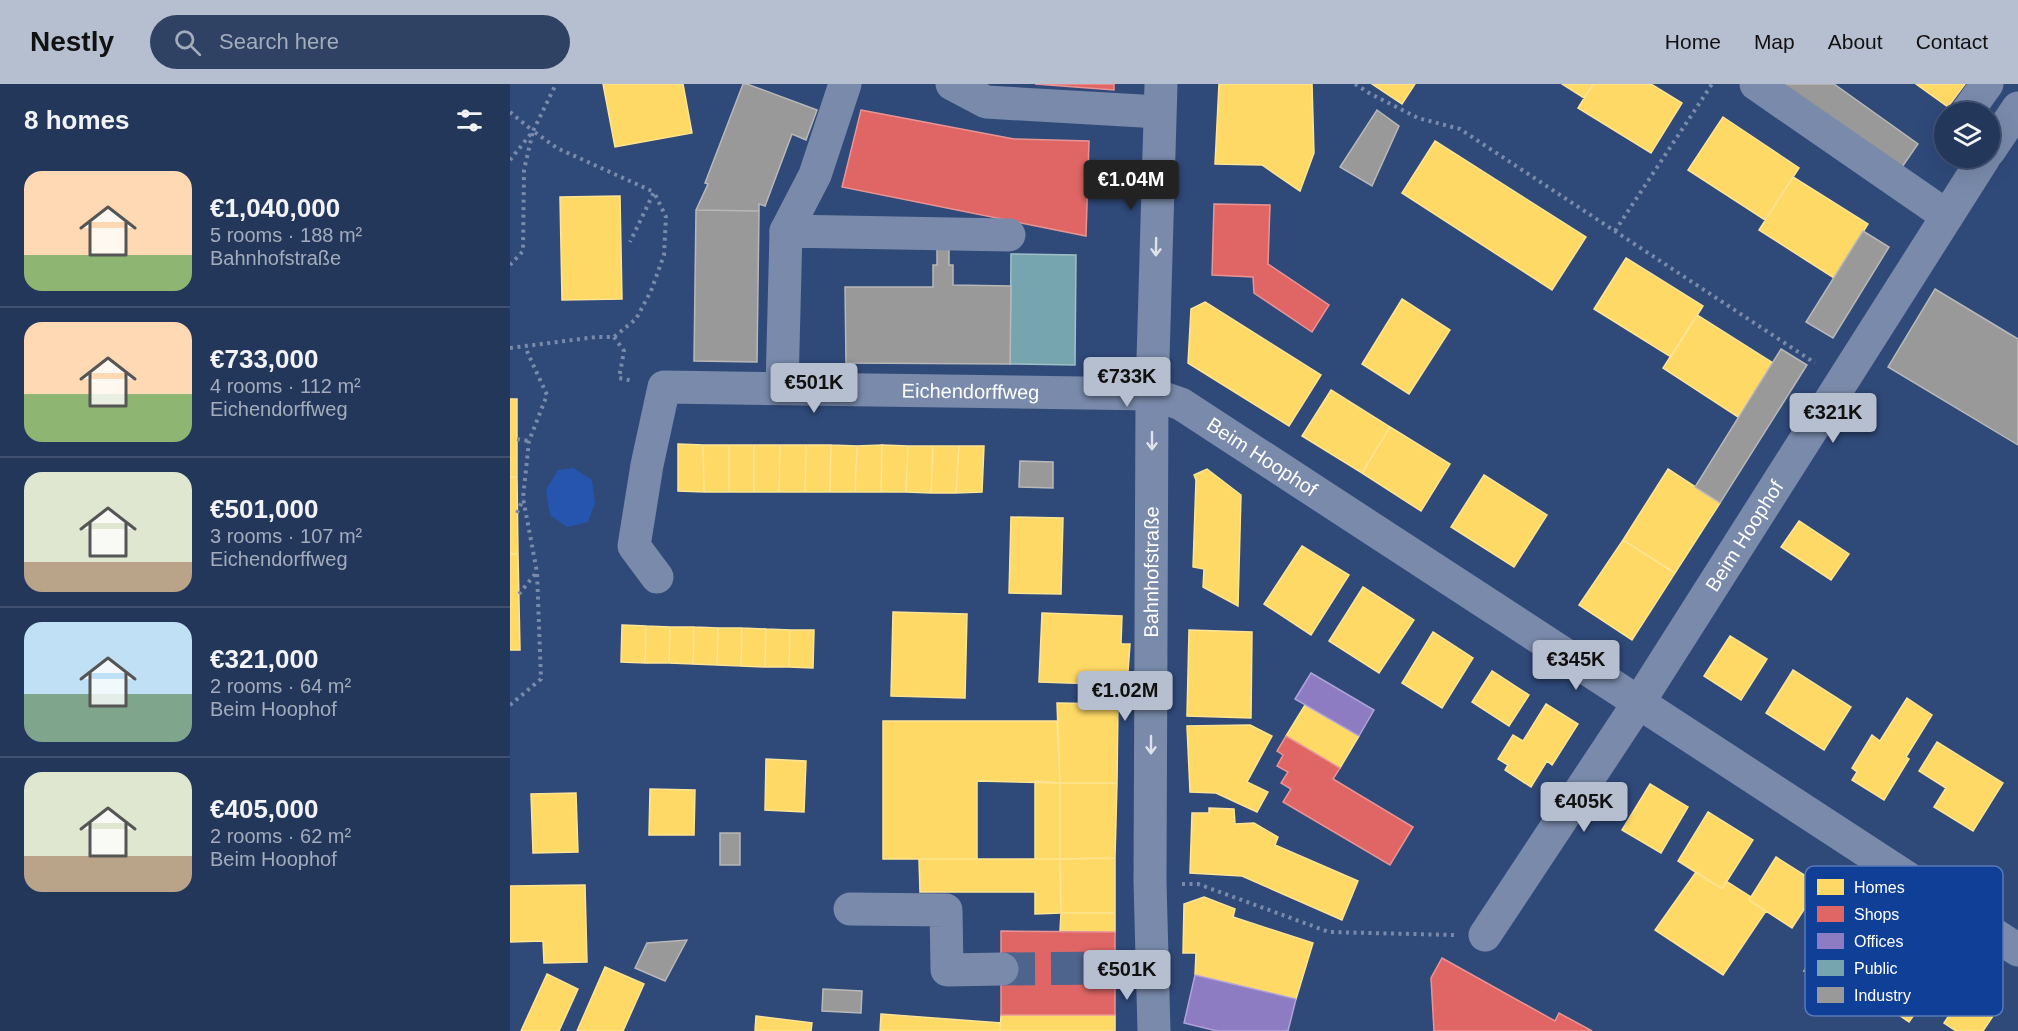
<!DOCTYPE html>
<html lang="en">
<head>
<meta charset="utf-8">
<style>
  body { margin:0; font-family:Helvetica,sans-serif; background:#2f4264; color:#f1f3f6; height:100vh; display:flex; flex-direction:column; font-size:22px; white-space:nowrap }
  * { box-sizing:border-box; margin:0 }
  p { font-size:20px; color:#a3acbb }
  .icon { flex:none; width:33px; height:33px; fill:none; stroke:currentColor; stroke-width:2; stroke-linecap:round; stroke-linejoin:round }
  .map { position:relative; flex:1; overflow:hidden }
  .drawer { display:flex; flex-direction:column; background:#23375b; width:510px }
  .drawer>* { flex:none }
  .controls { position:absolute; left:1424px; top:18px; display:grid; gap:12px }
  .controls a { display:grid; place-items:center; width:66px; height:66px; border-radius:50%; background:#23375b; box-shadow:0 6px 24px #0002,0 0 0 2px #405171; font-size:30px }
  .price { position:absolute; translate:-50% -51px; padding:0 14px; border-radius:6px; background:#b6bfd0; color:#111; font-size:20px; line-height:39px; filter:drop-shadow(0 2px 3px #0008) }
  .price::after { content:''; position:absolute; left:50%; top:36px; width:18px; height:14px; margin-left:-9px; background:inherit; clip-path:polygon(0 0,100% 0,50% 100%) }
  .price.selected { background:#222; color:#fff }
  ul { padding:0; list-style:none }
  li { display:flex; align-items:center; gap:18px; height:150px; padding:0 24px }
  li+li { border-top:2px solid #405171 }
  li span { display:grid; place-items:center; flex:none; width:168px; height:120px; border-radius:18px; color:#555 }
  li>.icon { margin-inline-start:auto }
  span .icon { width:72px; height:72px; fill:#fffc; stroke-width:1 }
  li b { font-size:26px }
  h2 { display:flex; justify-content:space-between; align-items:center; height:72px; padding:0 24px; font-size:26px }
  header { display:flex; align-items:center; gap:36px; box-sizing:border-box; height:84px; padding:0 30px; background:#b6bfd0; color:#111 }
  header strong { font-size:28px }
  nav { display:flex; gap:33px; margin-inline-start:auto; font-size:21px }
  .search { width:420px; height:54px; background:#2f4264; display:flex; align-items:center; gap:15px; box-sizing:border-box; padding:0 21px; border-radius:33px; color:#a3acbb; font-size:22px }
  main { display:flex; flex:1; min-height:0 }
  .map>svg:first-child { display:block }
  .green { fill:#2555af }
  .homes { fill:#ffd966; stroke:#ffe494; stroke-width:1.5 }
  .shops { fill:#e06666; stroke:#e99494; stroke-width:1.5 }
  .offices { fill:#8e7cc3; stroke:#b0a3d5; stroke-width:1.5 }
  .public { fill:#76a5af; stroke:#9fc0c7; stroke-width:1.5 }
  .industry { fill:#999; stroke:#b8b8b8; stroke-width:1.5 }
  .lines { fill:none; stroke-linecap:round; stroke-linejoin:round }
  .minor-tunnel { stroke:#4e648d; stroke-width:33; stroke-dasharray:33 16; stroke-linecap:butt }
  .path { stroke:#798aab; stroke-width:4; stroke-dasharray:3 4.5; stroke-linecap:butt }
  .minor { stroke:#798aab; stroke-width:33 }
  .oneway { stroke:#dee2ea }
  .labels { text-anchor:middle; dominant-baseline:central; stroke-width:6; stroke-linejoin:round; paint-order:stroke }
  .street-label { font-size:20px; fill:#fff; stroke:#103f98 }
  .key { fill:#103f98; stroke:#5879b7; stroke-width:1.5 }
  .key-label { font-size:16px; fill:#fff }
</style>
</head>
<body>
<header>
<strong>Nestly</strong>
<div class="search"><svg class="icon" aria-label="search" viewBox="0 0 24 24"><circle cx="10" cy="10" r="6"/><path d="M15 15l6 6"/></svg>Search here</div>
<nav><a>Home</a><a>Map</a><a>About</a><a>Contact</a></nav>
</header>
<main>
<section class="drawer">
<h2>8 homes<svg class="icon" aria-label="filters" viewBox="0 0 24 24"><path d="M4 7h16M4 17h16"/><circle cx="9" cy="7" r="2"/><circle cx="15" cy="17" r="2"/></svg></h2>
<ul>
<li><span style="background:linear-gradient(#ffd9b3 70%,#8fb573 0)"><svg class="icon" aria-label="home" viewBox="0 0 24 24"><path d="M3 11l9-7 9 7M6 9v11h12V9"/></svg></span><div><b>€1,040,000</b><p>5 rooms · 188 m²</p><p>Bahnhofstraße</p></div></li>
<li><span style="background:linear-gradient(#ffd9b3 60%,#8fb573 0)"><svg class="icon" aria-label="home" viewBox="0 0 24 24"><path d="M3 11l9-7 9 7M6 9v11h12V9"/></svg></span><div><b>€733,000</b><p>4 rooms · 112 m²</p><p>Eichendorffweg</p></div></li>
<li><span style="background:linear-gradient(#dfe7d0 75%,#b9a48a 0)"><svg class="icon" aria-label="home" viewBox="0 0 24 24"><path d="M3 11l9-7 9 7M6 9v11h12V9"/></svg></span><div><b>€501,000</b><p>3 rooms · 107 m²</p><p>Eichendorffweg</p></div></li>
<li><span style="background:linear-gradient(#bfe0f5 60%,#7fa58c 0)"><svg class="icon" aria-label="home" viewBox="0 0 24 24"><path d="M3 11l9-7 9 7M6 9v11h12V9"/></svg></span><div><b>€321,000</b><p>2 rooms · 64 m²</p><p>Beim Hoophof</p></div></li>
<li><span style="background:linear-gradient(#dfe7d0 70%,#b9a48a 0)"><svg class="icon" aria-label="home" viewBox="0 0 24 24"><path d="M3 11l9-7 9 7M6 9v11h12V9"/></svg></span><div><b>€405,000</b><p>2 rooms · 62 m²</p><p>Beim Hoophof</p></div></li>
</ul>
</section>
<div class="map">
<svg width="1508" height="947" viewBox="0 0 1508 947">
  <rect width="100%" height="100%" fill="#2f4979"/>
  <path class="green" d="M63,384l19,12 3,23 -7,19 -21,5 -17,-12 -4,-25 12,-20z"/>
  <path class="homes" d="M93,0h80l9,49 -77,14z
    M709,0h93l2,69 -14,38 -38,-26 -47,-1z
    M862,0h43l-13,20z
    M1052,0h31l-9,14z
    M1083,0h58l31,19 -31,50 -73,-45z
    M1406,0h49l-17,23z
    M1213,33l76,51 -34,52 -77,-50z
    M925,57l151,96 -34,53 -150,-97z
    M1283,93l75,47 -34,54 -75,-48z
    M110,112l2,103 -60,1 -2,-103z
    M1116,174l77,48 -32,51 -77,-48z
    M892,215l48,31 -41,64 -47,-30z
    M695,218l116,73 -32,51 -101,-63 3,-54z
    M1187,231l76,48 -35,54 -75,-49z
    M821,306l59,37 -28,46 -60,-37z
    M0,315h7v78h-7z
    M880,343l60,37 -29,47 -59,-38z
    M168,360l25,1 1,47 -26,-1z
    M193,361h26v47h-25z
    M219,361h25v47h-25z
    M244,361h26l-1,47h-25z
    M270,361h26l-1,47h-26z
    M296,361h25l-1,47h-25z
    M321,361l26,1 -2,46h-25z
    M372,361l26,1 -2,46h-25z
    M372,361l-1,47h-26l2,-46z
    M398,362h25l-2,47 -25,-1z
    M423,362h26l-3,47h-25z
    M449,362h25l-2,46 -26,1z
    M697,385l34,26 -3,111 -35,-19 1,-18 -11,-2 3,-87 -2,-5z
    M1158,385l52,34 -45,70 -52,-33z
    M974,391l63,40 -33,52 -63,-40z
    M0,393h7l1,77h-8z
    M501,433l52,1 -2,76 -52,-1z
    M1289,437l50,33 -18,26 -50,-33z
    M1113,456l52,33 -43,67 -53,-35z
    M792,462l47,29 -38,60 -47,-31z
    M0,470h8l2,96h-10z
    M853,503l51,33 -35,53 -50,-32z
    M383,528l74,2 -2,84 -74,-2z
    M532,529l80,3 -1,28h9l-3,41 -88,-3z
    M112,541l24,1 -1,37 -24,-1z
    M136,542l24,1 -1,36h-24z
    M160,543h24l-1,37 -24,-1z
    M184,543l24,1 -1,37 -24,-1z
    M208,544h24l-1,38 -24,-1z
    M232,544l24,1 -1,38 -24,-1z
    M256,545l24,1 -1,37h-24z
    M280,546h24l-1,38 -24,-1z
    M679,546l63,2 -1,86 -64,-2z
    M923,548l40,26 -31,50 -40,-25z
    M1220,552l37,23 -26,41 -37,-24z
    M1283,586l58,37 -27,43 -58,-37z
    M982,587l37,24 -20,31 -37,-24z
    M1397,614l25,17 -26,42 3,2 -25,41 -32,-20 5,-8 -5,-4 20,-33 8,6z
    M547,619l61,1 -1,79h-57z
    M1036,620l32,20 -26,41 -5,-4 -16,26 -26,-17 3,-5 -10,-6 15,-24 10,6z
    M795,621l54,31 -19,32 -54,-32z
    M373,637h174l3,62 -83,-2v78h-94z
    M740,641l22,11 -25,46 21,10 -11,20 -41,-19 -26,-1 -3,-66z
    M1427,658l66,41 -30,48 -39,-24 12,-19 -27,-17z
    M256,675l40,2 -2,51 -39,-2z
    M525,697l25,2v76h-25z
    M550,699h57l-2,75 -55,1z
    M1140,700l38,23 -27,46 -39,-23z
    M140,705l45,1 -1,45h-45z
    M66,709l2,59 -45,1 -2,-59z
    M699,724l25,1 1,15 19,-1 24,14 -3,8 83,36 -16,39 -100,-44 -52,-3 2,-60h17z
    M1198,728l45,28 -31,49 -44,-28z
    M1266,773l44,28 -28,43 -43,-28z
    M605,774v55h-54l-1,-54z
    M409,775h141l1,54 -26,1v-22h-115z
    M1186,788l26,17 4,-8 25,16 -2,3 17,11 -43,64 -68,-45z
    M75,801l2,77 -43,1 -1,-22 -33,1v-56z
    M694,813l31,12 -2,8 80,26 -17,56 -101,-24 1,-22h-13l1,-49z
    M1339,818l36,24 -44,67 -37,-22z
    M551,829h54v19l-55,-1z
    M95,883l39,17 -21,47h-46z
    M1379,884l39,27 -19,27 -39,-27z
    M37,890l31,15 -19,42h-38z
    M1461,899l30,21 -18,27h-27l-12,-8z
    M371,930l120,9 -1,8h-120z
    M491,931h114v16h-115z
    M246,932l56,7 -1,8h-56z"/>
  <path class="shops" d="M525,0h79v6z
    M351,26l153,29 75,2 -3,95 -244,-49z
    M704,120l56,1 -2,59 61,41 -17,27 -58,-39 -1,-16 -41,-2z
    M776,652l54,32 -7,11 80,48 -23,38 -107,-63 8,-13 -10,-6 7,-11 -11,-6 6,-11 -6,-4z
    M491,847l114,1v83h-114z
    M932,874l113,63 4,-8 33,18h-158l-3,-53z"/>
  <path class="offices" d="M801,589l63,37 -15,26 -64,-37z
    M685,891l101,24 -8,32h-71l-33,-8z"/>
  <path class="public" d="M501,170l65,1 -1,110 -65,-1z"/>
  <path class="industry" d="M233,0h4l70,26 -11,30 -14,-6 -27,72 -6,-2v7l-63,-1 12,-26 -3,-1z
    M1269,0h55l84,60 -18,26z
    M867,26l22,16 -27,60 -32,-19z
    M186,126l63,1 -2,151 -63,-1z
    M1353,147l26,16 -56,91 -27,-16z
    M427,165h12v16h4v20l58,1 -1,78 -164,-1 -1,-76h88v-22h4z
    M1425,205l83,50v106l-130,-78z
    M1271,265l26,16 -87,138 -25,-16z
    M510,377l33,1v26l-34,-1z
    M210,749h20v32h-20z
    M177,856l-22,41 -30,-13 12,-25z
    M313,905l39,2 -1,22 -39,-2z"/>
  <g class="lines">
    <path class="minor-tunnel" d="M492,885l113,-1"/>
    <path class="path" d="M845,0l14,9 49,25 42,11 355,234
      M0,28l23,19
      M0,76l23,-29 23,-47
      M1105,147l97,-147
      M0,181l13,-14 1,-81 9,-39 24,17 97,44 -24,50
      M104,253l10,14 -5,27 14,3
      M0,264l86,-11h18l22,-18 15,-28 13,-36 2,-38 -12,-25
      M7,355l12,2
      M7,429l6,-14
      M9,510l17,-21
      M0,621l31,-26 -4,-107 -14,-74 6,-57 18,-46 -22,-48
      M672,800h16l131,48 125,3"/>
    <g class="minor">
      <path d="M442,0l34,18 173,10"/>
      <path d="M1246,0l191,132"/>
      <path d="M1457,28l20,-28"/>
      <path d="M1479,67l29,-43"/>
      <path d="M276,147l29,-56 30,-91"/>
      <path d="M272,304l4,-157 223,4"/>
      <path id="s1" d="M147,493l-23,-31 13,-81 17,-78 488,7 29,10 837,546"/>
      <path d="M340,825l96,1 1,60 55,-1"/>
      <path id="s2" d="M975,851l154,-233 345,-544"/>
      <path d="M605,884h36"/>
      <path id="s3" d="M644,947l-4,-149 2,-488 9,-310"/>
    </g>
  </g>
  <defs><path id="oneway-shaft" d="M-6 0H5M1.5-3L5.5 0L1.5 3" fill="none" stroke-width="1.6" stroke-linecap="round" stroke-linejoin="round" transform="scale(1.5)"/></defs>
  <g class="oneway">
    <use href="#oneway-shaft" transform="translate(646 163) rotate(91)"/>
    <use href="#oneway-shaft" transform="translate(642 357) rotate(90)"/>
    <use href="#oneway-shaft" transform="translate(641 661) rotate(90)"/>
  </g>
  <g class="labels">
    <g class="street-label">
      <text stroke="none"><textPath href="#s1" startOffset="507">Eichendorffweg</textPath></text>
      <text stroke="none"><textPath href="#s1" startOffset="816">Beim Hoophof</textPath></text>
      <text stroke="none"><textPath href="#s2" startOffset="476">Beim Hoophof</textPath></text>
      <text stroke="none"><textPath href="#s3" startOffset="459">Bahnhofstraße</textPath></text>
    </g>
  </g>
  <rect x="1295" y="782" width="198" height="150" rx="9" class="key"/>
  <rect x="1307" y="795" width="27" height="16" fill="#ffd966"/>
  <rect x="1307" y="822" width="27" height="16" fill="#e06666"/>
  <rect x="1307" y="849" width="27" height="16" fill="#8e7cc3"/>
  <rect x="1307" y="876" width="27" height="16" fill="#76a5af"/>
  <rect x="1307" y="903" width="27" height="16" fill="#999"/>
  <g class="key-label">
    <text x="1344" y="809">Homes</text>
    <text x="1344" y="836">Shops</text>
    <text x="1344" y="863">Offices</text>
    <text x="1344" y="890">Public</text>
    <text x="1344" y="917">Industry</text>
  </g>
</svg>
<div class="controls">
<a><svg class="icon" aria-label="layers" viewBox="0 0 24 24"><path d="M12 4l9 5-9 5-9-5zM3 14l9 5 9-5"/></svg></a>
</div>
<b class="price selected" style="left:621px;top:127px">€1.04M</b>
<b class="price" style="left:617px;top:324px">€733K</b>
<b class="price" style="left:304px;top:330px">€501K</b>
<b class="price" style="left:1323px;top:360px">€321K</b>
<b class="price" style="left:1066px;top:607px">€345K</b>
<b class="price" style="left:615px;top:638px">€1.02M</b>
<b class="price" style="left:1074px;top:749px">€405K</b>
<b class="price" style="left:617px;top:917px">€501K</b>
</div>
</main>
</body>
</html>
